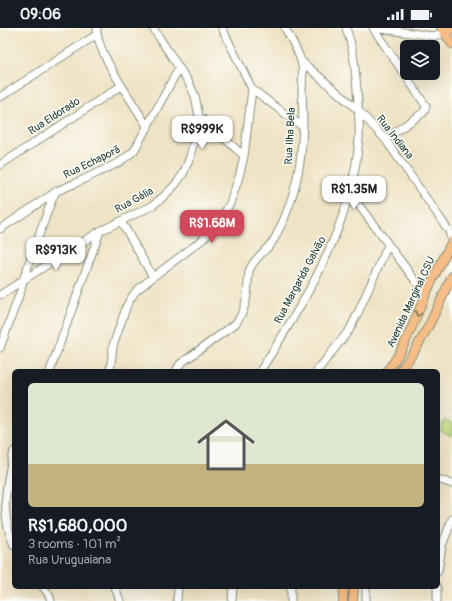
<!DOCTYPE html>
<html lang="en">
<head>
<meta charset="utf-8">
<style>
  body { margin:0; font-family:Pangolin,sans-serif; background:#242831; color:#f1f3f6; height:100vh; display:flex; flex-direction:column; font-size:15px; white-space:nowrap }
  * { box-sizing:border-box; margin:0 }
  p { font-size:13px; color:#9ea1a6 }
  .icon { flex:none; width:22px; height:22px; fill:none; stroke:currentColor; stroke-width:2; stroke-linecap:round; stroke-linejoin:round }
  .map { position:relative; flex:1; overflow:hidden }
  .sheet { position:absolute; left:12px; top:341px; width:428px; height:220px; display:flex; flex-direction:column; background:#171b24; border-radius:6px; box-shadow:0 4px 16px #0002 }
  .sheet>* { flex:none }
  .tools { position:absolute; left:400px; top:12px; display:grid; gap:8px }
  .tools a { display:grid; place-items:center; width:40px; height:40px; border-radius:6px; background:#171b24; box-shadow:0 4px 16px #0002; font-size:20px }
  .price { position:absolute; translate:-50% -34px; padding:0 9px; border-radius:8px; background:#fff; color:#222; font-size:13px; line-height:26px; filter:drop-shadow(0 1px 2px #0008) }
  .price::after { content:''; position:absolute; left:50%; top:24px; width:12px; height:9px; margin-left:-6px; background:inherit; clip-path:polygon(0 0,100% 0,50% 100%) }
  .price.current { background:#d1495b; color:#fff }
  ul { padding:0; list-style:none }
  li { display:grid; align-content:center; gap:8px; height:212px; padding:0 16px }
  li span { display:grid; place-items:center; height:124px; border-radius:6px; color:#555 }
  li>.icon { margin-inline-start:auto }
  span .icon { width:72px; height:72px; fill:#fffc; stroke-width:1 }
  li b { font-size:17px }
  .status { display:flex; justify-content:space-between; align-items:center; height:28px; padding:0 20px; background:#171b24; direction:ltr }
  .status svg { height:11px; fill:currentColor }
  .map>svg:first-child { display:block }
  .green { fill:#bfd67b; stroke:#6f8a58 }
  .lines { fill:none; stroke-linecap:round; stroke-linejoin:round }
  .minor-casing { stroke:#87907c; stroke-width:9 }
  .major-casing { stroke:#87907c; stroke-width:10 }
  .minor { stroke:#fff; stroke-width:7 }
  .major { stroke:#f6be86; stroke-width:8 }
  .oneway { stroke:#807759 }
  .labels { text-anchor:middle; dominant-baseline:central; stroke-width:3; stroke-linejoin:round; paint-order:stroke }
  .street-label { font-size:11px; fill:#1f3d34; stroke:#fdfcf7 }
</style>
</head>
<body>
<div class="status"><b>09:06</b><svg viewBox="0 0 49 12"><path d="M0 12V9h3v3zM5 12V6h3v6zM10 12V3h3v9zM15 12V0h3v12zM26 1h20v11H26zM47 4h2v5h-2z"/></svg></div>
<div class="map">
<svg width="452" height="573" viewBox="0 0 452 573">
  <rect width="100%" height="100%" fill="#fdfcf7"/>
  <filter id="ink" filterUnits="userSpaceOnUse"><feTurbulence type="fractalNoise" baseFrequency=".025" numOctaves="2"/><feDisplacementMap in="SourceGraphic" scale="8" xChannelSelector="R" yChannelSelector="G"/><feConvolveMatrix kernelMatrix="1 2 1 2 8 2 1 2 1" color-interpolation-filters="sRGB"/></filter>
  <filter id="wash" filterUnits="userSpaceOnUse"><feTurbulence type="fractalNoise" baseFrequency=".012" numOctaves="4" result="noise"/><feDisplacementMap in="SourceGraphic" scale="16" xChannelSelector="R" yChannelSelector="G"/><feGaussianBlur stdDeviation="0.9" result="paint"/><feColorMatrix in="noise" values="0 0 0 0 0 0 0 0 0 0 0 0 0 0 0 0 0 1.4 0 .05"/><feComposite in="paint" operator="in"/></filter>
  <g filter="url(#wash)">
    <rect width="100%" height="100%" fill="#efe3c5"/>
    <path class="green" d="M445,392l7,3v13l-12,-6z"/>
  </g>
  <g filter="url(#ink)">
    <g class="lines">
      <defs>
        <path id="minor" d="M97,0c-2,24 38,76 51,100
          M373,0l53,78 -2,6 -39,27
          M374,0l59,8 11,-3
          M301,33l57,49 27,29 64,92 3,12
          M252,61l51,38
          M0,69l96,-62
          M199,88l45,40
          M0,137l121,-79
          M349,164l77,103
          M121,193l32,56
          M0,201l57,-38 19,-8 44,-21 14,-11 45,-83
          M0,267l100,-64 52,-25 11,-9 13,-13 7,-10 7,-17 8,-34 1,-7 -4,-20 -6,-13 -36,-55
          M0,320l21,-58 2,-10 28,-78 5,-11
          M50,343l50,-140
          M110,343l3,-25 14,-41 4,-7 5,-7 17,-14 49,-37 18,-19 10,-18 9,-26 5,-21 8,-67 -30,-61
          M176,343l4,-7 55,-40c10,-12 12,-25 13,-40 0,-5 0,-10 2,-15 5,-13 20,-20 26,-33 25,-48 29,-92 26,-145 0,-9 2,-21 -1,-30 -3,-11 -11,-23 -16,-33
          M260,343c46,-71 92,-145 99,-232 1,-16 -1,-33 -2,-49 -2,-22 -3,-41 -11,-62
          M317,343l33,-42 7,-14 31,-70
          M14,423c-8,31 -14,65 0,94
          M438,451l14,5
          M438,543l4,-25 10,-27
          M43,559l6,8 2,6
          M115,559l5,14
          M291,559v14
          M437,559v14
          M177,573l1,-14
          M232,573l1,-14
          M366,573v-14"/>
        <path id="major" d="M441,0l11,16
          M444,5l8,-4
          M387,343c20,-25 26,-49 39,-77 8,-18 17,-35 26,-53
          M400,343c23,-28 37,-63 52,-95
          M343,573l1,-14
          M353,573l1,-14"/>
      </defs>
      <use href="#minor" class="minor-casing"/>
      <use href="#major" class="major-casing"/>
      <use href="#minor" class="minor"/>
      <use href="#major" class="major"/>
    </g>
    <defs><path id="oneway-chevron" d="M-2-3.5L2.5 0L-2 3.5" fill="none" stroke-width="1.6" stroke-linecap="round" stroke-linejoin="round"/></defs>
    <use class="oneway" href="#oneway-chevron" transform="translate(418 286) rotate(112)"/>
  </g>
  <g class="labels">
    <g class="street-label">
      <text transform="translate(54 88) rotate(-33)">Rua Eldorado</text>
      <text transform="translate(290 108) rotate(-87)">Rua Ilha Bela</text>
      <text transform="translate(395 109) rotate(52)">Rua Indiana</text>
      <text transform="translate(92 134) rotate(-26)">Rua Echaporã</text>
      <text transform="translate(134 172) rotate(-29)">Rua Gália</text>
      <text transform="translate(300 252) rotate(-62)">Rua Margarida Galvão</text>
      <text transform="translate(411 274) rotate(-65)">Avenida Marginal CSU</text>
    </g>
  </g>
</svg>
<div class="tools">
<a><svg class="icon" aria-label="layers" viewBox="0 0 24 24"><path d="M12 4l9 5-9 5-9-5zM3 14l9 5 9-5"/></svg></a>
</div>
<b class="price" style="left:202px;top:122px">R$999K</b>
<b class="price" style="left:354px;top:182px">R$1.35M</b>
<b class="price current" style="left:212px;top:216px">R$1.68M</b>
<b class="price" style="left:56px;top:243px">R$913K</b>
<section class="sheet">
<ul>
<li><span style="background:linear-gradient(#dfe7d0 65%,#c2b280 0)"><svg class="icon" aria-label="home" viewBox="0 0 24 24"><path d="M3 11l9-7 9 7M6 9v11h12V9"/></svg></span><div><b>R$1,680,000</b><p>3 rooms · 101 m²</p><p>Rua Uruguaiana</p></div></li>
</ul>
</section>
</div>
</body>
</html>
